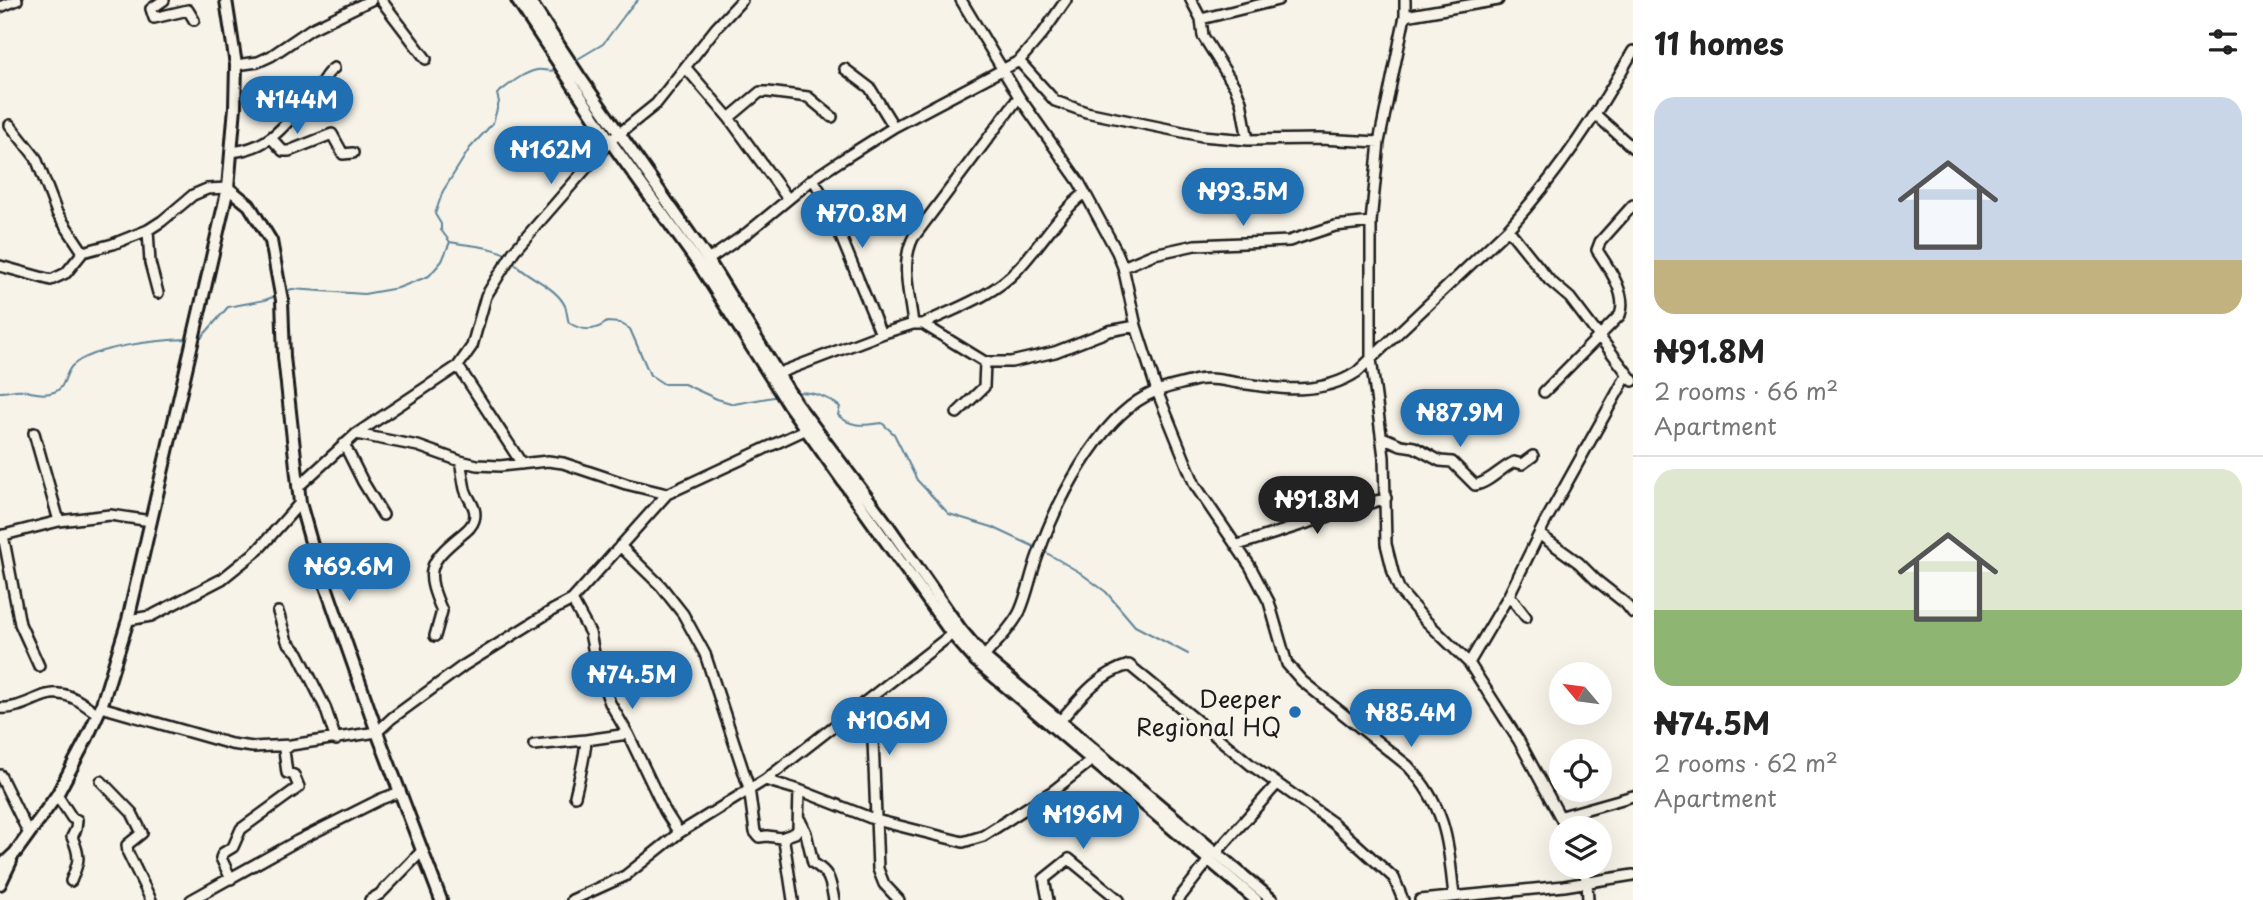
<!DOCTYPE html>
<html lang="en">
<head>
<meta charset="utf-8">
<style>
  body { margin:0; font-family:"Playpen Sans",sans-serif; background:#f6f6f6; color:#222; height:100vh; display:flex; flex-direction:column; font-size:26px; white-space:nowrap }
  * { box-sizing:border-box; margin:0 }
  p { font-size:23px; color:#767676 }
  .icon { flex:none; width:38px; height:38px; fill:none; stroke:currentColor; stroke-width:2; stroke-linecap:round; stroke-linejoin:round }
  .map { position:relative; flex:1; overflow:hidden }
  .sheet { display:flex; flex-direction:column; background:#fff; width:630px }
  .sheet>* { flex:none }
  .needle { width:46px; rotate:299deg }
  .fabs { position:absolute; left:1549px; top:662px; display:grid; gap:14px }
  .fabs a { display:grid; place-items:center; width:63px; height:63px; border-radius:50%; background:#fff; box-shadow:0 7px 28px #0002; font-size:35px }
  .price { position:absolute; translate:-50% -60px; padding:0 16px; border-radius:24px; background:#1f6fb2; color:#fff; font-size:23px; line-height:46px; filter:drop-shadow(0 2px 4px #0008) }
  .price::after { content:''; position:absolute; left:50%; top:42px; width:21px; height:16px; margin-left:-10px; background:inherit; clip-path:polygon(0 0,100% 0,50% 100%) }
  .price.active { background:#222; color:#fff }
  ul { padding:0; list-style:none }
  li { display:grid; align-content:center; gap:14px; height:371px; padding:0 21px }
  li+li { border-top:2px solid #e0e0e0 }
  li span { display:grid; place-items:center; height:217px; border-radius:21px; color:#555 }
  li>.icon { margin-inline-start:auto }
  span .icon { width:126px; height:126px; fill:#fffc; stroke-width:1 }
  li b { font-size:30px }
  h2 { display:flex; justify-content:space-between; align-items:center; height:84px; padding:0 21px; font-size:30px }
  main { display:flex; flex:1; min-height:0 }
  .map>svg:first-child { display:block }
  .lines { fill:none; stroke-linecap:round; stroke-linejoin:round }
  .stream { stroke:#5f8499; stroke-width:2 }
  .minor-casing { stroke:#1c1c1c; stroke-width:14 }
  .major-casing { stroke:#1c1c1c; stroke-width:16 }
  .minor { stroke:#f7f3e8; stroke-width:9 }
  .major { stroke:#f7f3e8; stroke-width:10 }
  .poi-dot { fill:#1f6fb2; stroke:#f7f3e8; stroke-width:2.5 }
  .labels { text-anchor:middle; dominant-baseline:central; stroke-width:6; stroke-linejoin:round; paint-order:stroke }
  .poi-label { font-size:24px; fill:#1c1c1c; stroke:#f7f3e8; text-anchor:end }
</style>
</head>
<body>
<main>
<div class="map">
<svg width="1633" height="900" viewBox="0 0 1633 900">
  <rect width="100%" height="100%" fill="#f7f3e8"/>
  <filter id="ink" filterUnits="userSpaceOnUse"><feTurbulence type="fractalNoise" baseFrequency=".0143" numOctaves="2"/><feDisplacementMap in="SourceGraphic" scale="14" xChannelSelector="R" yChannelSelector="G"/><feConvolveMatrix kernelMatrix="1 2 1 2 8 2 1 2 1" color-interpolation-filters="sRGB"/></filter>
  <g filter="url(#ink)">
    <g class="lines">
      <path class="stream" d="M576,60l27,-16 27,-36 8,-8
        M450,242c14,3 48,5 56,13
        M512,261c15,17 44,25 53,45 2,5 2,12 4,17 14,8 25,9 38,-1l13,1 10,6 20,46 14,9h20l33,15 17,5 45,-8
        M286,291l6,-2 72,5 34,-6 31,-12 13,-15 8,-19 -9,-12v-6l-6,-10 8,-23 27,-43 23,-25 6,-21 -2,-8c12,-9 25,-21 40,-24 8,-1 13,3 22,-1
        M198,338h3l27,-31 37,-7 13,-5
        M0,392c7,0 15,-3 22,-2 10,2 21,6 32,2 12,-4 10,-18 18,-26 21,-20 88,-26 116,-27
        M794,393c16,-3 34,4 46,14l-2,8c13,13 27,10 44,8l12,11 23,46 32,34 43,13 45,21
        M1045,552l34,20 27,20 29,34 53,28"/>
      <defs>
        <path id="minor" d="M164,0l-13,9 3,9 34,-8 6,10
          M381,0l45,59
          M961,0l58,97 60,85 38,70 6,15 13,59 21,65 38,94 55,81 19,36 18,62 15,17 106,85c39,42 40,76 46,130
          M1191,0l10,19 2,17 32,51 6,14 7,39
          M1405,0v16l-26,126 -8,80v137l13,98 2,87 8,32 6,15 24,28 45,44 50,78 47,87
          M0,7l17,-7
          M1405,16l93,-16
          M1201,19l77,-19
          M1019,61l36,40 31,11 116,24 46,4 72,-1 59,3
          M236,65l22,-3 13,-6 40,-27 60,-29
          M686,68l43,50 59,81
          M845,69l25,19 24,39
          M1596,115l37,33
          M729,118l31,-26h8l40,5 24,20
          M10,125l26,33 21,55 26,39
          M271,138l12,13h6l43,-17 11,20 10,-1
          M231,152c44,-4 58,-34 86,-63 7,-8 7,-14 17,-21
          M813,179l14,24 54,131
          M1508,229l41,51 21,18 63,83
          M148,230l2,33 8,30
          M708,260l39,-27 66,-54 27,-18 54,-34 125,-66 24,-28 23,-33
          M0,266l51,14 15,-7 17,-21 30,-8 35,-14 14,-9 31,-26 14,-6 21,-1
          M1123,267l31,-13 41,-9 94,-4 46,-15 36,-4
          M913,324c-3,-28 -13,-60 0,-86l106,-141
          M923,324l62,38h26l44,-10 54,-21 27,-5
          M458,366l64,98
          M779,373l105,-40 29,-9h10c31,-15 70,-28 94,-54 24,-25 40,-55 68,-77
          M1544,392l76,-77c8,-21 -12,-48 -23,-65l3,-8 33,-37
          M957,413l27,-26 1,-25
          M34,433l25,88
          M356,434l62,12 42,15 17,4 23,1 48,-5 15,2 63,21 41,10
          M1382,437l19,8 13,2 26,14 12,1 23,23c14,-2 26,-17 39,-23l8,2 11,-8
          M344,444l19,38 20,33
          M298,487l58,-53 102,-68 14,-20 14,-50 28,-45 96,-110 46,-37 60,-76 26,-28
          M1539,534l40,29 17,17 29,23 8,10
          M3,535l17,89 19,42
          M0,536l59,-15 51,-6 41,6
          M1238,545l148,-47
          M620,546l41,40 22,28 22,40 44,134 6,44 4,5 8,-1 14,2
          M1509,595l17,22
          M572,600l18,33 7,35 13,35 18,31 37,77 14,22
          M278,612l9,29 11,12 27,54 11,33
          M128,620l23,-4 71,-37 36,-29 42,-47
          M435,636l7,-25c-17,-39 -15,-48 18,-75 6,-5 12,-9 14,-16 4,-12 -6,-20 -9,-31 -2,-9 -3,-19 -5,-28
          M984,657c12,-15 28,-29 36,-46 8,-18 11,-38 18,-56 18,-52 59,-133 108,-159 15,-9 34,-11 51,-16 14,-3 28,1 42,3 40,6 82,13 118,-11l151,-143c50,-55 89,-114 125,-178
          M1469,663l40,-68 35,-71 83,-149
          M865,702l7,12 6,155 6,15 15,16
          M101,707l130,37 22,3 38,-2 86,-13 15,-14 71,-52 90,-56 19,-10 95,-106 140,-65
          M0,708c23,2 42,-17 59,-14 15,1 27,12 39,20
          M1060,721c20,-23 38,-47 69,-56l122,100 82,58 61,55 9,22
          M534,745l52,-5
          M0,775l28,57
          M765,780l34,10 77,30 87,22 20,-6 70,-45 39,-31
          M101,781l31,32 10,20 -15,12 1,8 23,47
          M57,795l15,23 5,2 -1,9 -4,8c9,20 7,25 -1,44
          M575,796c4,-18 10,-37 11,-56l42,-6
          M1562,816l71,-20
          M800,820l6,13 7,30c18,11 17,18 21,37
          M1216,853l61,-69
          M1582,866l5,16 1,18
          M231,879l-10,-21 2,-5 10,-6 8,-18 58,-42 -5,-12 -7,-2 -3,-23 7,-5
          M191,900l106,-59 84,-42 19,-7
          M370,900l10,-6 42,-43
          M572,900l53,-24 54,-43 86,-53 187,-146
          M793,900l-9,-59 -3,-3 14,-5 3,-4 1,-39
          M1048,900l-4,-21 25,-20 50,41
          M1178,900l31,-40
          M1420,900l144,-14 69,-11"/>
        <path id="major" d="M517,0l93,141 90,125 88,138 164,230 24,27 280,239
          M529,0l50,76 129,184 88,143 91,121 74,106 23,27 288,243
          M228,188l21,17 22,36 11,59 2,57 16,146 13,46 64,183 64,168
          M0,867l15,-14 42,-58 30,-57 14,-31 27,-87 100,-432 7,-81 1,-42 -10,-65
          M0,884l11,-23"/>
      </defs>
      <use href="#minor" class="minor-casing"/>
      <use href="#major" class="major-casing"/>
      <use href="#minor" class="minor"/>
      <use href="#major" class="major"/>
    </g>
  </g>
  <circle class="poi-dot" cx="1295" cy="712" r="7"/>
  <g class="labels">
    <g class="poi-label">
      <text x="1281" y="698">Deeper<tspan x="1281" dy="28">Regional HQ</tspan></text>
    </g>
  </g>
</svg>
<div class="fabs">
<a><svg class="needle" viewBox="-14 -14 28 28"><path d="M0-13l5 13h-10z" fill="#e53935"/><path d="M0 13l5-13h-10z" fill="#767676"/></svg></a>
<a><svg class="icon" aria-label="locate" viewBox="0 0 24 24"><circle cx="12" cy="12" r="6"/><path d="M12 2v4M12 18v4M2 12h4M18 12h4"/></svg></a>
<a><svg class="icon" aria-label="layers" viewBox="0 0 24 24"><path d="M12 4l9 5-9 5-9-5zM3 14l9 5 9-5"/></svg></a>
</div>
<b class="price" style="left:297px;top:136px">₦144M</b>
<b class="price" style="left:551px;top:186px">₦162M</b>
<b class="price" style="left:1243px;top:228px">₦93.5M</b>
<b class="price" style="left:862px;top:250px">₦70.8M</b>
<b class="price" style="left:1460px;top:449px">₦87.9M</b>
<b class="price active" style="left:1317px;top:536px">₦91.8M</b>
<b class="price" style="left:349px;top:603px">₦69.6M</b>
<b class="price" style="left:632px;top:711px">₦74.5M</b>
<b class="price" style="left:1411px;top:749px">₦85.4M</b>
<b class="price" style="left:889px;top:757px">₦106M</b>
<b class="price" style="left:1083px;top:851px">₦196M</b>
</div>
<section class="sheet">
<h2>11 homes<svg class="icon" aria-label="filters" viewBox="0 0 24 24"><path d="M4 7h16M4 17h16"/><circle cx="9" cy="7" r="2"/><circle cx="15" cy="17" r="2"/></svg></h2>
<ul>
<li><span style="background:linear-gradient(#c9d6e8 75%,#c2b280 0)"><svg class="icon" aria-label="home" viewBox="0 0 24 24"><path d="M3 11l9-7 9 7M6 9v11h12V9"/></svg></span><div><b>₦91.8M</b><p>2 rooms · 66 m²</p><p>Apartment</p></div></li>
<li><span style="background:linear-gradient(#dfe7d0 65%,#8fb573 0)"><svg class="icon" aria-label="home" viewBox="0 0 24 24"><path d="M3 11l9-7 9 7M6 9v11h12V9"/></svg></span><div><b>₦74.5M</b><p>2 rooms · 62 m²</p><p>Apartment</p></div></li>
</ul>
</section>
</main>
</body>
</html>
